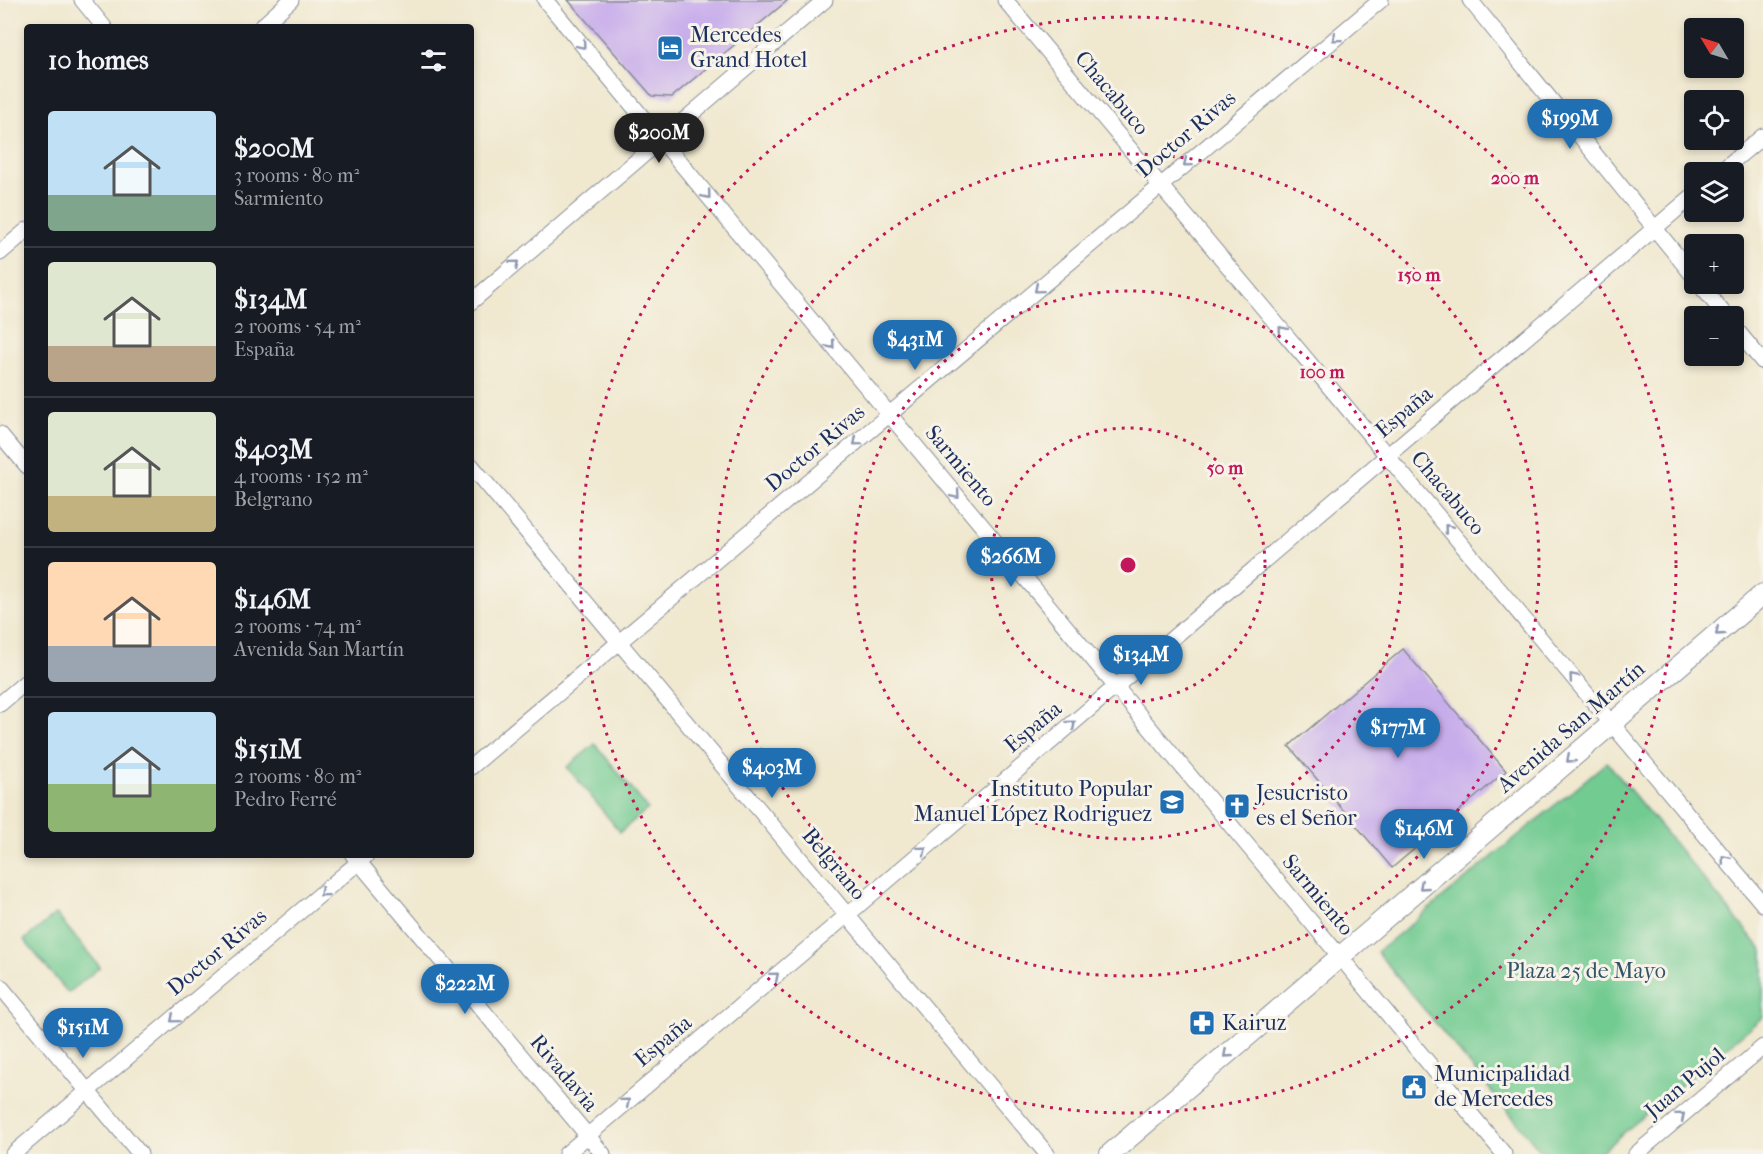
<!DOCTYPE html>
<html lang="en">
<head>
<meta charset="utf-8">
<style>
  body { margin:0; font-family:"IM FELL French Canon",serif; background:#20242c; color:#f1f3f6; height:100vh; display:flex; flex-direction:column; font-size:22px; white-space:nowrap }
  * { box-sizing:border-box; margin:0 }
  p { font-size:20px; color:#9ea1a6 }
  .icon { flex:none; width:33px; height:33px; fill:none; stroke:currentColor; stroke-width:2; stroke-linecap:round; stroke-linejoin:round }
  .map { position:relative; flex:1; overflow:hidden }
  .details { position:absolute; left:24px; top:24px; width:450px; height:834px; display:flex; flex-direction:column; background:#171b24; border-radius:6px; box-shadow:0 3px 9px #0003 }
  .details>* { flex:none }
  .needle { width:39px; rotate:308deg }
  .buttons { position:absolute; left:1684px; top:18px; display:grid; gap:12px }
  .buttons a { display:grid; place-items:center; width:60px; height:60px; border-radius:6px; background:#171b24; box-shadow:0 3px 9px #0003; font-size:30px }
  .price { position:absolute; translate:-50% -51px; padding:0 14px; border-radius:21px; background:#1f6fb2; color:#fff; font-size:20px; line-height:39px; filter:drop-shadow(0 2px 3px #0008) }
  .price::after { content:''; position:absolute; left:50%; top:36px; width:18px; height:14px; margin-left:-9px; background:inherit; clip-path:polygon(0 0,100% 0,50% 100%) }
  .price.active { background:#222; color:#fff }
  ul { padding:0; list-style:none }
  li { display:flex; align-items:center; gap:18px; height:150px; padding:0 24px }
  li+li { border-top:2px solid #363941 }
  li span { display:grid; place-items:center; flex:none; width:168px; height:120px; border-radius:6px; color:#555 }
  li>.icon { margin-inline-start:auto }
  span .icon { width:72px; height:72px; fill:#fffc; stroke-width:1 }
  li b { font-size:26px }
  h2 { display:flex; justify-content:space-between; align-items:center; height:72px; padding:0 24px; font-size:26px }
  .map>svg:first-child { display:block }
  .green { fill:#72cb91; stroke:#467d78; stroke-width:1.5 }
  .building { fill:#c8adeb }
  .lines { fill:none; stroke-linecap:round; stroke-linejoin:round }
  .minor-casing { stroke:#868c96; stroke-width:17 }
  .tertiary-casing { stroke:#868c96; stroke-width:22 }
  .minor { stroke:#fff; stroke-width:15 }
  .tertiary { stroke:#fff; stroke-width:20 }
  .oneway { stroke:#8d97ae }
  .ring { fill:none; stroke:#c2185b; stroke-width:3; stroke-dasharray:3 6 }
  .labels { text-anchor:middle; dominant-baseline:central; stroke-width:6; stroke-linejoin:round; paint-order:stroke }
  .poi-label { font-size:22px; fill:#1b2f5e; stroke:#f7f3e8; text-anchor:start }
  .street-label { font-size:22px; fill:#1b2f5e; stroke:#f7f3e8 }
  .park-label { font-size:22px; fill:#31566b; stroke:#f7f3e8 }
  .centre { fill:#c2185b; stroke:#f7f3e8; stroke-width:3 }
  .ring-label { font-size:18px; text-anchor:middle; font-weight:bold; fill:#c2185b; stroke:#f7f3e8; stroke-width:6; stroke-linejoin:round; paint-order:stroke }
</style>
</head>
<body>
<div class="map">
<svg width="1763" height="1154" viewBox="0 0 1763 1154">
  <rect width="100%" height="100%" fill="#f7f3e8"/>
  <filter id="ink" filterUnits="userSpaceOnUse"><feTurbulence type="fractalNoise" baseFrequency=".0167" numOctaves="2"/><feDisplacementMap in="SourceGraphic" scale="12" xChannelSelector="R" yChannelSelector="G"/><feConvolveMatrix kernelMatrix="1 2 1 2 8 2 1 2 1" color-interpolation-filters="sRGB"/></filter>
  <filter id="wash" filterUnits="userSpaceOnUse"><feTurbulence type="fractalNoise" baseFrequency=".008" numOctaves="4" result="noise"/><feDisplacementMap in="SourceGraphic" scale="24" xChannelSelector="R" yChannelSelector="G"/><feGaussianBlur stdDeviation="1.35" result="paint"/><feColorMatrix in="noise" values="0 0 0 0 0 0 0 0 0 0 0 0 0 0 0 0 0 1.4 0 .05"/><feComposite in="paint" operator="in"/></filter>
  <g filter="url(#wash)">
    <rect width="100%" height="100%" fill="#f0e8cf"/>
    <path class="green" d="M595,744l53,65 -28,23 -53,-65z
      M1607,762l156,189v66l-165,137h-55l-166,-202z
      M56,914l44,53 -32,26 -44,-53z"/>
    <g id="blocks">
      <path class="building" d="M568,0h220l-116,97 -20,-1z
        M1403,649l103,122 -114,97 -103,-122z"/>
    </g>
  </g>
  <g filter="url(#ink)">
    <use href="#blocks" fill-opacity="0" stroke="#868c96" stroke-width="1.5"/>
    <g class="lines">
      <defs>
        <path id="minor" d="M82,0l22,27
          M545,0l959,1154
          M1005,0l758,904
          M1470,0l225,278
          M261,27l30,-27
          M1720,172l43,-36
          M0,253l27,-23
          M1699,284l27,32
          M471,302l354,-302
          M1734,327l29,35
          M0,434l27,32
          M471,465l576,689
          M0,704l27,-23
          M471,767l910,-767
          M353,855l250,299
          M0,986l140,168
          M13,1154l354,-299
          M566,1154l1129,-960
          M1636,1154l127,-107"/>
        <path id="tertiary" d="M1110,1154l653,-560"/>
      </defs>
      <use href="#minor" class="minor-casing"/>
      <use href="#tertiary" class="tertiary-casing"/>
      <use href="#minor" class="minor"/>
      <use href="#tertiary" class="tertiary"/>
    </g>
    <defs><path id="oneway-chevron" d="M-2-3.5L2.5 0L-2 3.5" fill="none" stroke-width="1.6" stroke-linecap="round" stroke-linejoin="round" transform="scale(1.5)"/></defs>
    <g class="oneway">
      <use href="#oneway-chevron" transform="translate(1336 38) rotate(140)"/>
      <use href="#oneway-chevron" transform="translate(582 45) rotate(50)"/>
      <use href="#oneway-chevron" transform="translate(1187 163) rotate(140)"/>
      <use href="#oneway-chevron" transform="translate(707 195) rotate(50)"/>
      <use href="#oneway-chevron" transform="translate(515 264) rotate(-40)"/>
      <use href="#oneway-chevron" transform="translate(1038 289) rotate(140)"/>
      <use href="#oneway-chevron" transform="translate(1282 330) rotate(-130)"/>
      <use href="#oneway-chevron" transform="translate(831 345) rotate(50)"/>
      <use href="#oneway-chevron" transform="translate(857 442) rotate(140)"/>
      <use href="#oneway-chevron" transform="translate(956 495) rotate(50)"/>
      <use href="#oneway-chevron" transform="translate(1448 528) rotate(-130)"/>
      <use href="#oneway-chevron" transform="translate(1719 632) rotate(139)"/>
      <use href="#oneway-chevron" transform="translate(1573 677) rotate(-130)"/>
      <use href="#oneway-chevron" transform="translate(1072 724) rotate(-40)"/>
      <use href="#oneway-chevron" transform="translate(1570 759) rotate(139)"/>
      <use href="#oneway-chevron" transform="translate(923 850) rotate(-40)"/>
      <use href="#oneway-chevron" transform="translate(1725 859) rotate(-130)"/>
      <use href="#oneway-chevron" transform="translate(1423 886) rotate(139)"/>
      <use href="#oneway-chevron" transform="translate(323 893) rotate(140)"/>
      <use href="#oneway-chevron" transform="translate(775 976) rotate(-40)"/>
      <use href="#oneway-chevron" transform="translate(174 1019) rotate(140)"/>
      <use href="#oneway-chevron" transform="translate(1227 1054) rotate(139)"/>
      <use href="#oneway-chevron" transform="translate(626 1102) rotate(-40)"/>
      <use href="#oneway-chevron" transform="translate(1681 1116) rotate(-40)"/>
    </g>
  </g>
  <g class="ring">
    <circle cx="1128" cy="565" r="137"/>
    <circle cx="1128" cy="565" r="274"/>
    <circle cx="1128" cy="565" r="411"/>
    <circle cx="1128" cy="565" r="548"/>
  </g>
  <defs>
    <symbol id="hotel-square" viewBox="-11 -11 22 22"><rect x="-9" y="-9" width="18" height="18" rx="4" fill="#1f6fb2" stroke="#f7f3e8"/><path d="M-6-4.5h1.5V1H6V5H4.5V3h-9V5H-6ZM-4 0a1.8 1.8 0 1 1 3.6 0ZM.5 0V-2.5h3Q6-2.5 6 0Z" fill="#fff"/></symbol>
    <symbol id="school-square" viewBox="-11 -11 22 22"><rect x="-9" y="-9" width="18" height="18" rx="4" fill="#1f6fb2" stroke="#f7f3e8"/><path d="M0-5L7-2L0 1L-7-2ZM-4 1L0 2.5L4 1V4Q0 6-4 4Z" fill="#fff"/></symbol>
    <symbol id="church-square" viewBox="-11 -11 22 22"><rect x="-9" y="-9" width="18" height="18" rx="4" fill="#1f6fb2" stroke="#f7f3e8"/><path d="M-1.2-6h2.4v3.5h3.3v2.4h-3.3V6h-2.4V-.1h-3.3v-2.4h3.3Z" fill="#fff"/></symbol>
    <symbol id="pharmacy-square" viewBox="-11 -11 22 22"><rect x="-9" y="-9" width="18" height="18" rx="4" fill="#1f6fb2" stroke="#f7f3e8"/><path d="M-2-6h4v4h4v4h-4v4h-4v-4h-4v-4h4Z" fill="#fff"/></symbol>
    <symbol id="civic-square" viewBox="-11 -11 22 22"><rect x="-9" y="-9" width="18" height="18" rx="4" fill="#1f6fb2" stroke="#f7f3e8"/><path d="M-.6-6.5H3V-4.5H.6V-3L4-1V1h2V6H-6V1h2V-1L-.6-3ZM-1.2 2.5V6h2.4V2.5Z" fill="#fff"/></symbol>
  </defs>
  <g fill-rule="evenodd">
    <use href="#hotel-square" x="655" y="33" width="30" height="30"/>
    <use href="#school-square" x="1157" y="787" width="30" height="30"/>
    <use href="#church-square" x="1222" y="791" width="30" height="30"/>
    <use href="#pharmacy-square" x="1187" y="1008" width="30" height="30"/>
    <use href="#civic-square" x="1399" y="1072" width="30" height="30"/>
  </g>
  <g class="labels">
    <g class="poi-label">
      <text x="690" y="35">Mercedes<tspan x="690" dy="25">Grand Hotel</tspan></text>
      <text x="1152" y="789" text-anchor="end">Instituto Popular<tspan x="1152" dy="25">Manuel López Rodriguez</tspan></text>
      <text x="1256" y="793">Jesucristo<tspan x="1256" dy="25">es el Señor</tspan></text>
      <text x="1222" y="1023">Kairuz</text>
      <text x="1434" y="1074">Municipalidad<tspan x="1434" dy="25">de Mercedes</tspan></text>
    </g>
    <g class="street-label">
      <text transform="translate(1112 93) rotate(50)">Chacabuco</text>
      <text transform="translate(1186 134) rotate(-40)">Doctor Rivas</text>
      <text transform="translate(1404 412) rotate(-40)">España</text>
      <text transform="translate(815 448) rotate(-40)">Doctor Rivas</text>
      <text transform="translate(961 466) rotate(50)">Sarmiento</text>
      <text transform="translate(1448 493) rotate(50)">Chacabuco</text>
      <text transform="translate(1033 727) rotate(-40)">España</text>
      <text transform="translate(1571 727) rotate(-41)">Avenida San Martín</text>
      <text transform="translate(834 864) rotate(50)">Belgrano</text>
      <text transform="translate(1318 895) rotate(50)">Sarmiento</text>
      <text transform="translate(217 952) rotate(-40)">Doctor Rivas</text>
      <text transform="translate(663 1041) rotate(-40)">España</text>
      <text transform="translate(564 1073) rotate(50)">Rivadavia</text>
      <text transform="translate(1685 1083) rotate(-40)">Juan Pujol</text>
    </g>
    <g class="park-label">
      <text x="1586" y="971">Plaza 25 de Mayo</text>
    </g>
  </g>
  <circle cx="1128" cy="565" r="9" class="centre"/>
  <g class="ring-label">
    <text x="1515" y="184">200 m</text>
    <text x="1419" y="281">150 m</text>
    <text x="1322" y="378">100 m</text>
    <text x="1225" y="474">50 m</text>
  </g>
</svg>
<div class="buttons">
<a><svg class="needle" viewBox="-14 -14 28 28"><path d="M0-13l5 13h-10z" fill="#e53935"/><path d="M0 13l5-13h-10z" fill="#9ea1a6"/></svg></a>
<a><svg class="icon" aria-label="locate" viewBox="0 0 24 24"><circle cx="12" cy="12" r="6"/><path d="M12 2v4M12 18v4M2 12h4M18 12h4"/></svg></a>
<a><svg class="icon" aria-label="layers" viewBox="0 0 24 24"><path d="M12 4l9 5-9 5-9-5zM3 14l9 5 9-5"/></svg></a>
<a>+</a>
<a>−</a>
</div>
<b class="price" style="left:1570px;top:150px">$199M</b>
<b class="price active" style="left:659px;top:164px">$200M</b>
<b class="price" style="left:915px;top:371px">$431M</b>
<b class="price" style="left:1011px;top:588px">$266M</b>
<b class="price" style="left:1141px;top:686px">$134M</b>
<b class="price" style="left:1398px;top:759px">$177M</b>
<b class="price" style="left:772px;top:799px">$403M</b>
<b class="price" style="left:1424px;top:860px">$146M</b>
<b class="price" style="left:465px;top:1015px">$222M</b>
<b class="price" style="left:83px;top:1059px">$151M</b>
<section class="details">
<h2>10 homes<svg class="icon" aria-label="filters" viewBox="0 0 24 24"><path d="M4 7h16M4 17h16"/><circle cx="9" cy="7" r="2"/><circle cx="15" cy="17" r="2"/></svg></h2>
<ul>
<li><span style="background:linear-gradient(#bfe0f5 70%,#7fa58c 0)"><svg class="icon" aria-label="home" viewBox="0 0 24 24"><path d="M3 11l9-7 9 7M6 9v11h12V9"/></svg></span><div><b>$200M</b><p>3 rooms · 80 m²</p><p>Sarmiento</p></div></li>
<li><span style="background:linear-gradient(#dfe7d0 70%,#b9a48a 0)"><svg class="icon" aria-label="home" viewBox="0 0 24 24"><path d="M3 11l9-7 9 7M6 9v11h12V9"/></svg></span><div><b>$134M</b><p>2 rooms · 54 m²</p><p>España</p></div></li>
<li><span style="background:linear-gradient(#dfe7d0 70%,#c2b280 0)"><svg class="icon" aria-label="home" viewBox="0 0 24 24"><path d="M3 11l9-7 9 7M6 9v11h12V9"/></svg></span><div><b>$403M</b><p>4 rooms · 152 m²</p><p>Belgrano</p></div></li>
<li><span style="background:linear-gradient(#ffd9b3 70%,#9aa5b1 0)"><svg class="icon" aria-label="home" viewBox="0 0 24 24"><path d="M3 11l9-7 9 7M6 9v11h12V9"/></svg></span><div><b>$146M</b><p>2 rooms · 74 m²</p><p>Avenida San Martín</p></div></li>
<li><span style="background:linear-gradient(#bfe0f5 60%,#8fb573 0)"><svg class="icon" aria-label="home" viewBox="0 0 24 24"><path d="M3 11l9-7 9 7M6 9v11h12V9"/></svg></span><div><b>$151M</b><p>2 rooms · 80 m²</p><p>Pedro Ferré</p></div></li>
</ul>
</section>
</div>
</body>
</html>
